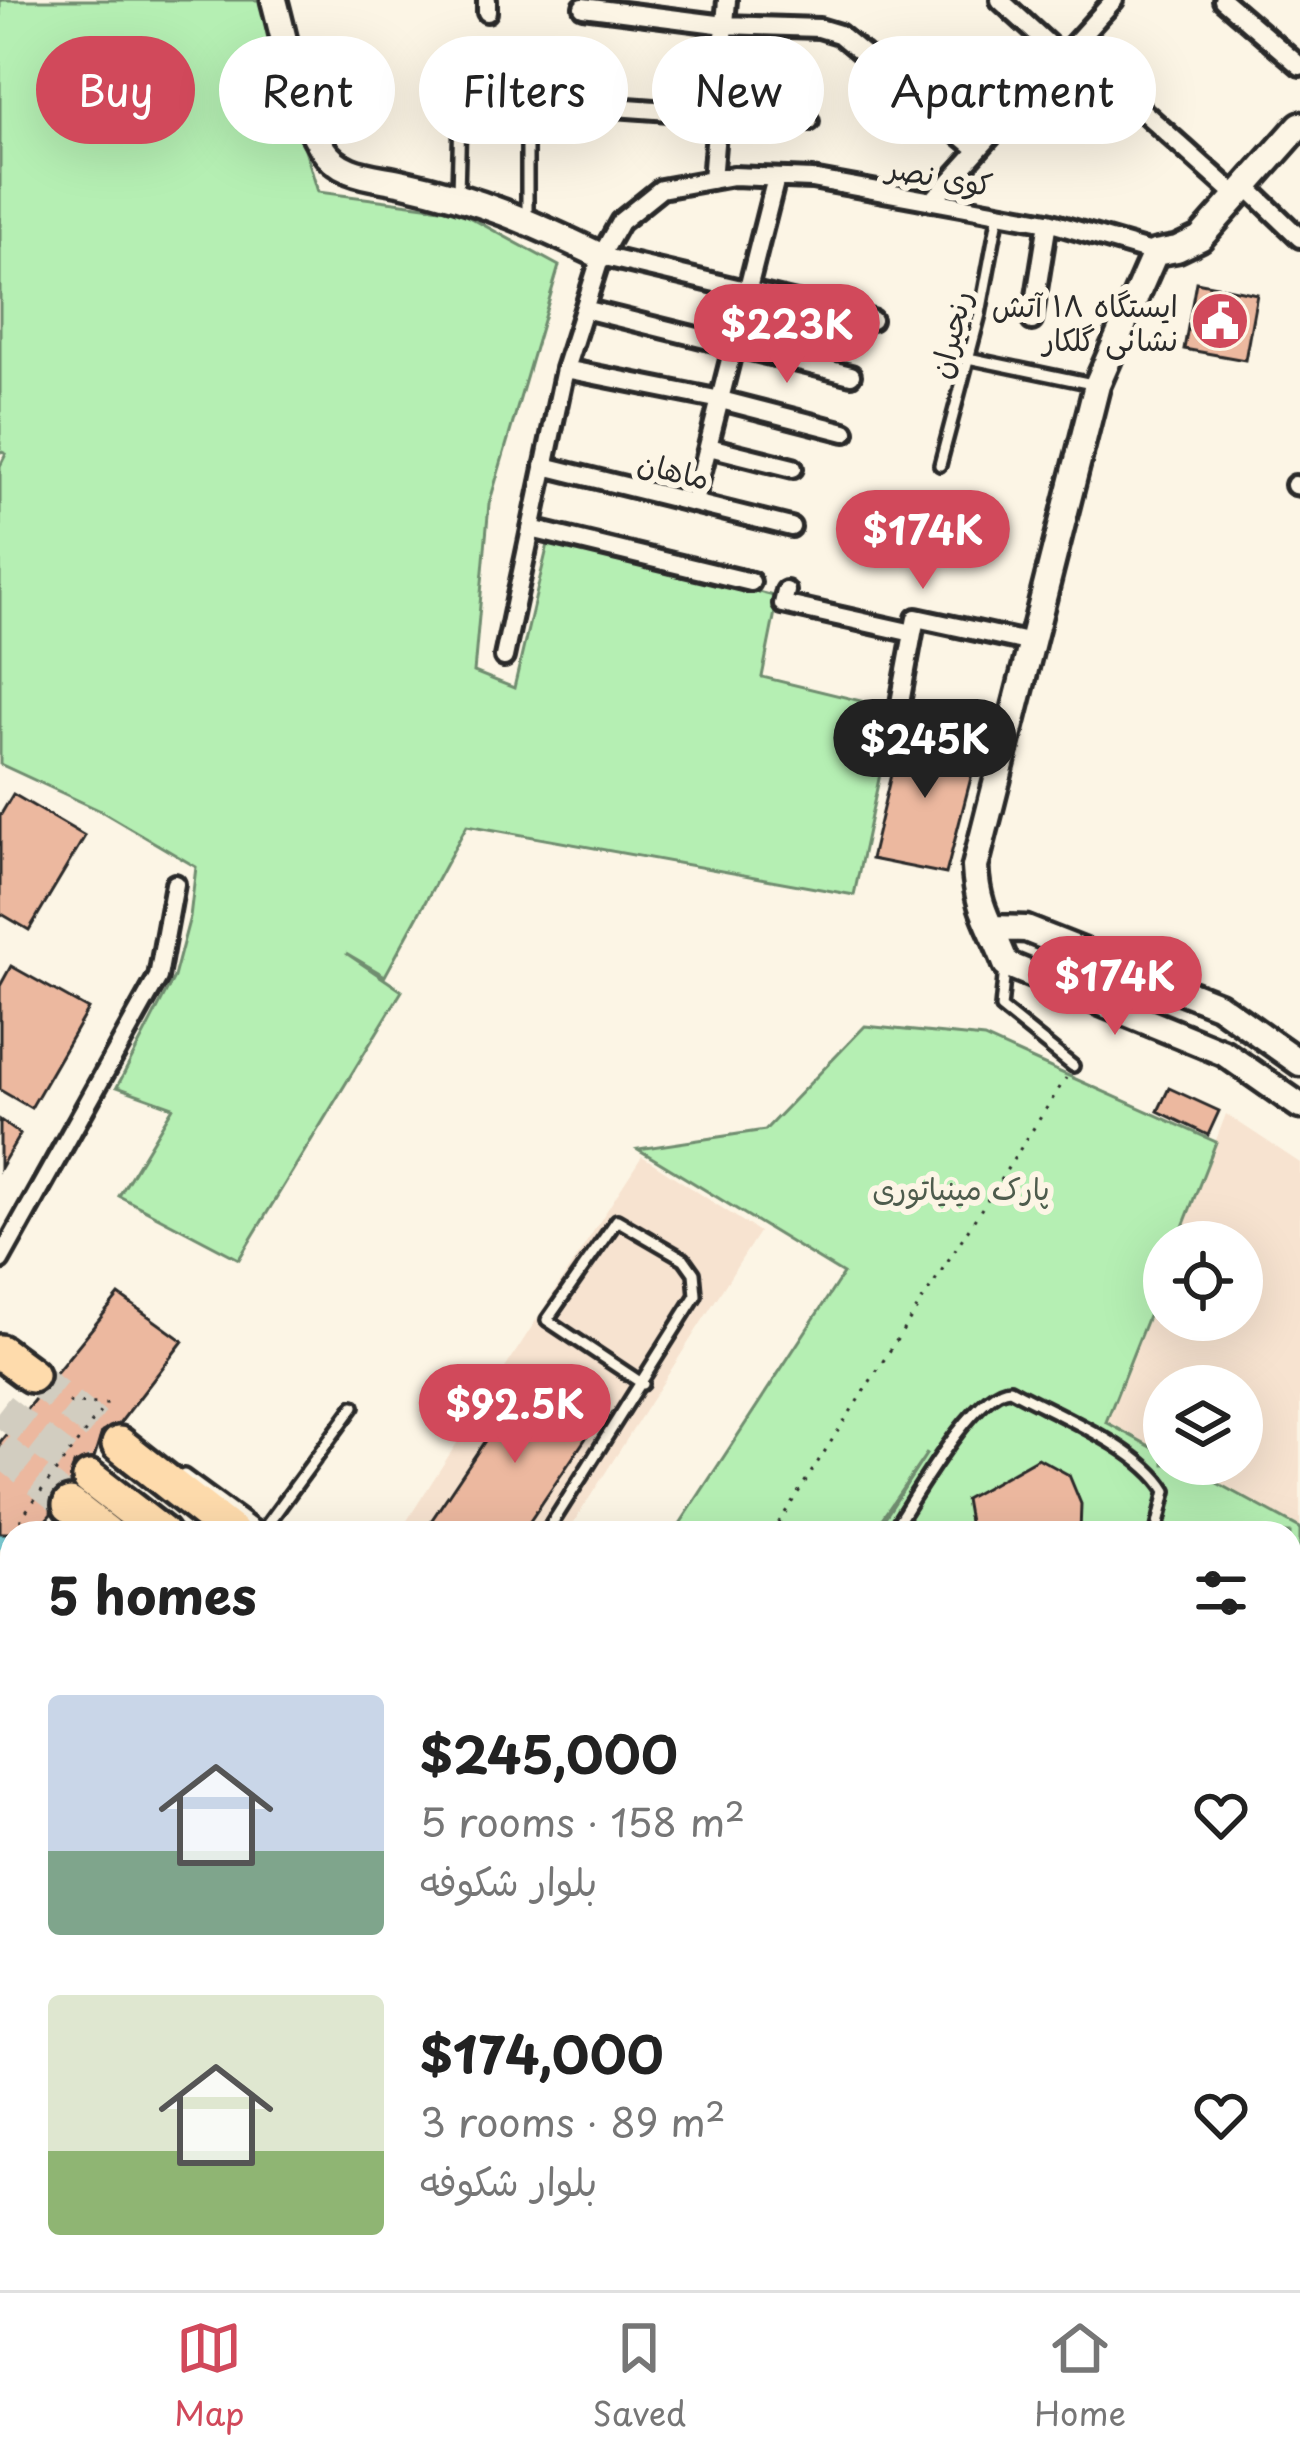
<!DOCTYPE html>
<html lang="en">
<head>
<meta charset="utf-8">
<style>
  body { margin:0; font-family:"Playpen Sans","Playpen Sans Arabic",sans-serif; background:#f6f6f6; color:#222; height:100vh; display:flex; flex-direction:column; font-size:45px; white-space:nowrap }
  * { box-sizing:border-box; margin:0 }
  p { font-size:39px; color:#767676 }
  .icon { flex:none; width:66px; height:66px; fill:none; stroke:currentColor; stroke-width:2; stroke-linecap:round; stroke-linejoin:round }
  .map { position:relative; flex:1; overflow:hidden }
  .panel { position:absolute; left:0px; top:1521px; width:1302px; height:771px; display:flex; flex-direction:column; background:#fff; border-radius:36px 36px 0 0; box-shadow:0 12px 48px #0002 }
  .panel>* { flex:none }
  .top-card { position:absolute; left:36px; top:36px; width:1230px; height:108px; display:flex; gap:24px }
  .tools { position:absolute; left:1143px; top:1221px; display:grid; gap:24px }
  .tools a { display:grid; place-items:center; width:120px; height:120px; border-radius:50%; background:#fff; box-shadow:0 12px 48px #0002; font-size:60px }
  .price { position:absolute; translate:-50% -102px; padding:0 27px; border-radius:42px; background:#d1495b; color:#fff; font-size:39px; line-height:78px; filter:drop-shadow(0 3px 6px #0008) }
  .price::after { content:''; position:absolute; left:50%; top:72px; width:36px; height:27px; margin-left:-18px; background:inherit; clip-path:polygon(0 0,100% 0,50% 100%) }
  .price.active { background:#222; color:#fff }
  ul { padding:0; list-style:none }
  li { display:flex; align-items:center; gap:36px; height:300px; padding:0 48px }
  li span { display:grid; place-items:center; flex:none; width:336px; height:240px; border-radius:12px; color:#555 }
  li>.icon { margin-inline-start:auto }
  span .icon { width:144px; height:144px; fill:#fffc; stroke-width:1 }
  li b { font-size:51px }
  h2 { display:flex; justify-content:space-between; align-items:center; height:144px; padding:0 48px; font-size:51px }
  .pill { padding:0 42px; border-radius:54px; background:#fff; box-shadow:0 12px 48px #0002; font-size:42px; line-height:108px }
  .pill.active { background:#d1495b; color:#fff }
  .tab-bar { display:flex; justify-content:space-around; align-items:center; height:168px; border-top:3px solid #e0e0e0; background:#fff; font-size:33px; color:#767676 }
  .tab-bar a { display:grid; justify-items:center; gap:6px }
  .tab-bar .active { color:#d1495b }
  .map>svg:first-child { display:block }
  .built { fill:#f7e3d0 }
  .green { fill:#b5efb3; stroke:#708d6f; stroke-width:3 }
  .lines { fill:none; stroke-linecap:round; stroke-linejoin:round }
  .river { stroke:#7bccd4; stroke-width:33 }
  .building { fill:#ecb89f; stroke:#2b2b2b; stroke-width:3 }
  .highway-tunnel { stroke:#d2cdc0; stroke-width:33; stroke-dasharray:33 16; stroke-linecap:butt }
  .lane-casing { stroke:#2b2b2b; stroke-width:18 }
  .street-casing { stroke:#2b2b2b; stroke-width:26 }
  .secondary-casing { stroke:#2b2b2b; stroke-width:33 }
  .primary-casing { stroke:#2b2b2b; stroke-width:36 }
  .highway-casing { stroke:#2b2b2b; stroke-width:42 }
  .path { stroke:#2b2b2b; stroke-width:3; stroke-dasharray:3 9; stroke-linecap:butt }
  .lane { stroke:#fcf5e5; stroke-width:9 }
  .street { stroke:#fcf5e5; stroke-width:16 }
  .secondary { stroke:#fcf5e5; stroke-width:24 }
  .primary { stroke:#fedbac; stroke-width:27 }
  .highway { stroke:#fedbac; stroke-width:33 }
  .rail-casing { stroke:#2b2b2b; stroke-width:10 }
  .rail { stroke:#fcf5e5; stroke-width:6; stroke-dasharray:18; stroke-linecap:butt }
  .labels { text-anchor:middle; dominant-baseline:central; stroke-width:12; stroke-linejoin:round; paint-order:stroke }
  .street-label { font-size:30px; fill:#2b2b2b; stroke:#fcf5e5 }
  .poi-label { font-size:30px; fill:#2b2b2b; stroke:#fcf5e5; text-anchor:end }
  .park-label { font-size:30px; fill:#4e5c4d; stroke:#fcf5e5 }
</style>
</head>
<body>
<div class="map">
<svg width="1300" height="2290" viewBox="0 0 1300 2290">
  <rect width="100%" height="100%" fill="#fcf5e5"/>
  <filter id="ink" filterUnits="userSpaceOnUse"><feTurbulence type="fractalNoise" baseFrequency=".00833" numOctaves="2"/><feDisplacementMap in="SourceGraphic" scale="24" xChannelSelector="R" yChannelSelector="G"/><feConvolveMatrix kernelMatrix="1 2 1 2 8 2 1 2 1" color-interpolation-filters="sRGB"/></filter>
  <g filter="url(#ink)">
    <path class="built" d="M1226,1114l74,49v365l-118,-64h60v-78h-78v68l-58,-31 58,-147v44h78v-78h-65z
      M642,1156l117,76 -192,301h-168z
      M0,1887l12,6v387h220l-3,10h-229z
      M346,2280h192l13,10h-210z"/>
    <path class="green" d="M0,0h260l58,192 138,18 103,56 -70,238 -15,168 40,16 35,-148 229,57 -16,80 132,32 -40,186 -387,-70 -82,151 -39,-23 56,38 -163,268 -120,-63 54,-89 -56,-20 57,-110 16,-60 6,-50 -95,-56 -101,-47v-298l6,-12 -6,-3z
      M865,1026l119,12 232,104 -39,100h-13v34l-58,146 58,32v10h18l118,64v266l-10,17v-278h-415l52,-80 -55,80h-198l169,-259 -205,-125 127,-19z
      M0,2189l12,3v72l-8,26h-4z"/>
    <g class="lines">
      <path class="river" d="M0,1529l12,9
        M1290,2233l10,3"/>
    </g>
    <path class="building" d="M1196,282l61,12 -12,66 -61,-11z
      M902,728l78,15 -34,131 -75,-15z
      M13,794l72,42 -56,94 -29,-17v-97z
      M11,966l77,43 -57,99 -31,-18v-104z
      M1169,1088l50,23 -11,24 -50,-24z
      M0,1120l20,14 -20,34z
      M119,1295l64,46 -63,82 -18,9 -8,26 -20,6 -4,20 -17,9 -2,21 -6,7 6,12h-51v-91z
      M527,1378l69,45 -74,110h-99z
      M1038,1458l31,17 12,29 -1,29h-114l3,-11 -4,-23z"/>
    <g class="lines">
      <path class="highway-tunnel" d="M31,1375l88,69
        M0,1409l90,69
        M0,1449l70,56"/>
      <defs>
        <path id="lane" d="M527,115v102
          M458,193l2,-78
          M968,358l129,27
          M940,465l40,-151 19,-101
          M1005,968l-4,40 72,58
          M184,1475l78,57
          M261,1533l93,-127
          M546,1533l150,-238 -2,-22 -10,-14 -67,-39 -70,100 96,64
          M891,1533c21,-31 84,-144 119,-144 45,25 130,58 156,102l-10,42
          M1290,1712l10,5
          M1290,1753l10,6
          M0,2245l12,4
          M1129,2280l4,1"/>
        <path id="street" d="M1000,0l62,57
          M1223,0l77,66
          M583,7l142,18 94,3 20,6 139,116
          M487,12v-12
          M1071,47l166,149
          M586,105l223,16
          M712,180l15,-180
          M1246,186l54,52
          M932,201l182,-201
          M601,256l271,64
          M584,309l267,66
          M1032,321l16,-99
          M565,369l156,31 124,32
          M709,447l84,21
          M544,466l247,61
          M1295,485l5,1
          M694,502l82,-324
          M531,529l220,53
          M786,591l-3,13 130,29 3,-15 116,25
          M913,633l-15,81 81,17
          M504,657l61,-288 36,-113 19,-34 41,-33 72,-13 79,3 236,43 107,31
          M0,1260l158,-283 17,-93
          M20,2290l3,-10
          M88,2290l4,-10
          M243,2290l3,-10
          M326,2290l4,-10"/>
        <path id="secondary" d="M274,0c13,48 22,106 48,148 18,29 52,28 82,35 74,16 129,40 197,73
          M1300,125l-100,113 -23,11 -22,4 -58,132 -122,482c2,43 16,57 31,97l218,89 76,53
          M992,928l34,1 192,76 82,58"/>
        <path id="primary" d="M0,1760l12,9
          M0,1817l12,9
          M1290,1864l10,-17
          M1290,1946l10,-18
          M601,2280l13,10
          M668,2280l13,10"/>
        <path id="highway" d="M0,1352l31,23
          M119,1444l113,89
          M90,1478l71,55
          M70,1505l36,28
          M1290,2079l10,8
          M1290,2122l10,3
          M1290,2171l10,3"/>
      </defs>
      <use href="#lane" class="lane-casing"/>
      <use href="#street" class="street-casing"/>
      <use href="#secondary" class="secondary-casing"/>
      <use href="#primary" class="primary-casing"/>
      <use href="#highway" class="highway-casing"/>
      <path class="path" d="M19,1533l2,-15 85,-114 -39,-1
        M772,1533l294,-455
        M0,1590l12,-14"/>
      <use href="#lane" class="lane"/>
      <use href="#street" class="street"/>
      <use href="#secondary" class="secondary"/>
      <use href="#primary" class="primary"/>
      <use href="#highway" class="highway"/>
      <defs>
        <path id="rail" d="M1109,2280l33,10
          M1151,2280l30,10"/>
      </defs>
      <use href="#rail" class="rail-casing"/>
      <use href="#rail" class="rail"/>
    </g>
  </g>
  <defs>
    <symbol id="civic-disc" viewBox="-11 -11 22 22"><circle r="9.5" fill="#d1495b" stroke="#fcf5e5"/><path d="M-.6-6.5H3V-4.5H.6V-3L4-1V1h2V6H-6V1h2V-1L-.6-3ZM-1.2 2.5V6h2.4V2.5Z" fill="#fff"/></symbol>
  </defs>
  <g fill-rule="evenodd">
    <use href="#civic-disc" x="1187" y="288" width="66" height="66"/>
  </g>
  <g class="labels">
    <g class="street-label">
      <text transform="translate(940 175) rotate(10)">کوی نصر</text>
      <text transform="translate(949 334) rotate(-76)">رنجبران</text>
      <text transform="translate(674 469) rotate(14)">ماهان</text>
    </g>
    <g class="poi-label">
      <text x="1178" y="304">ایستگاه ۱۸ آتش<tspan x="1178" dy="34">نشانی گلکار</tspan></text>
    </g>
    <g class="park-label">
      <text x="961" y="1187">پارک مینیاتوری</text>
    </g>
  </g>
</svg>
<div class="tools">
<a><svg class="icon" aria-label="locate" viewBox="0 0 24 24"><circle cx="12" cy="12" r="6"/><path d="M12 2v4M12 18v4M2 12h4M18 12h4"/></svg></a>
<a><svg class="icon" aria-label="layers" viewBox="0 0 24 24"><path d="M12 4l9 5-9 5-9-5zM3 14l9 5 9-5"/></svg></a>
</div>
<b class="price" style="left:787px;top:386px">$223K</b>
<b class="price" style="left:923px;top:592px">$174K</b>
<b class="price active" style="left:925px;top:801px">$245K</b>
<b class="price" style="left:1115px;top:1038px">$174K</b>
<b class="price" style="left:515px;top:1466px">$92.5K</b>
<div class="top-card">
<a class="pill active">Buy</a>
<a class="pill">Rent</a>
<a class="pill">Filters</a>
<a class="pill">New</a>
<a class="pill">Apartment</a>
</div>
<section class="panel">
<h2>5 homes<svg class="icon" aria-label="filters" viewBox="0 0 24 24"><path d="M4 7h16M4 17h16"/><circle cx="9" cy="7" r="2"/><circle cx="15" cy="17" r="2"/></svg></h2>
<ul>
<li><span style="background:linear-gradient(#c9d6e8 65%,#7fa58c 0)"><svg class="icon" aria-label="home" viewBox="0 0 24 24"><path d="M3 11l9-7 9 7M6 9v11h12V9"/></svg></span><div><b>$245,000</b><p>5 rooms · 158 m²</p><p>بلوار شکوفه</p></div><svg class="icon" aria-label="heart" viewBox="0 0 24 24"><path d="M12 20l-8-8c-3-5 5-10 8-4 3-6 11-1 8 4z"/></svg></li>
<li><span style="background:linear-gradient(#dfe7d0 65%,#8fb573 0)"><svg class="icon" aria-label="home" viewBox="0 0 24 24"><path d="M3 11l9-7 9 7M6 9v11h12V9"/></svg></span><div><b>$174,000</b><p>3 rooms · 89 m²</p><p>بلوار شکوفه</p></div><svg class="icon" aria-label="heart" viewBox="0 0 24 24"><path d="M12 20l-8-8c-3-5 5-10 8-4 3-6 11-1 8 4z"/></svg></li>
</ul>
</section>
</div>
<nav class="tab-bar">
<a class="active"><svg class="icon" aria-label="map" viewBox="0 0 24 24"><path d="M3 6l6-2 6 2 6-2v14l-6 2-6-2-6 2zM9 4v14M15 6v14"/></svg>Map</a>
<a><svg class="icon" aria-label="saved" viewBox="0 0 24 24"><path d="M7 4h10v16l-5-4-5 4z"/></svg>Saved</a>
<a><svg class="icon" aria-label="home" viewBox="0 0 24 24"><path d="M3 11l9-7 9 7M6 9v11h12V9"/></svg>Home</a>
</nav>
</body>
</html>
